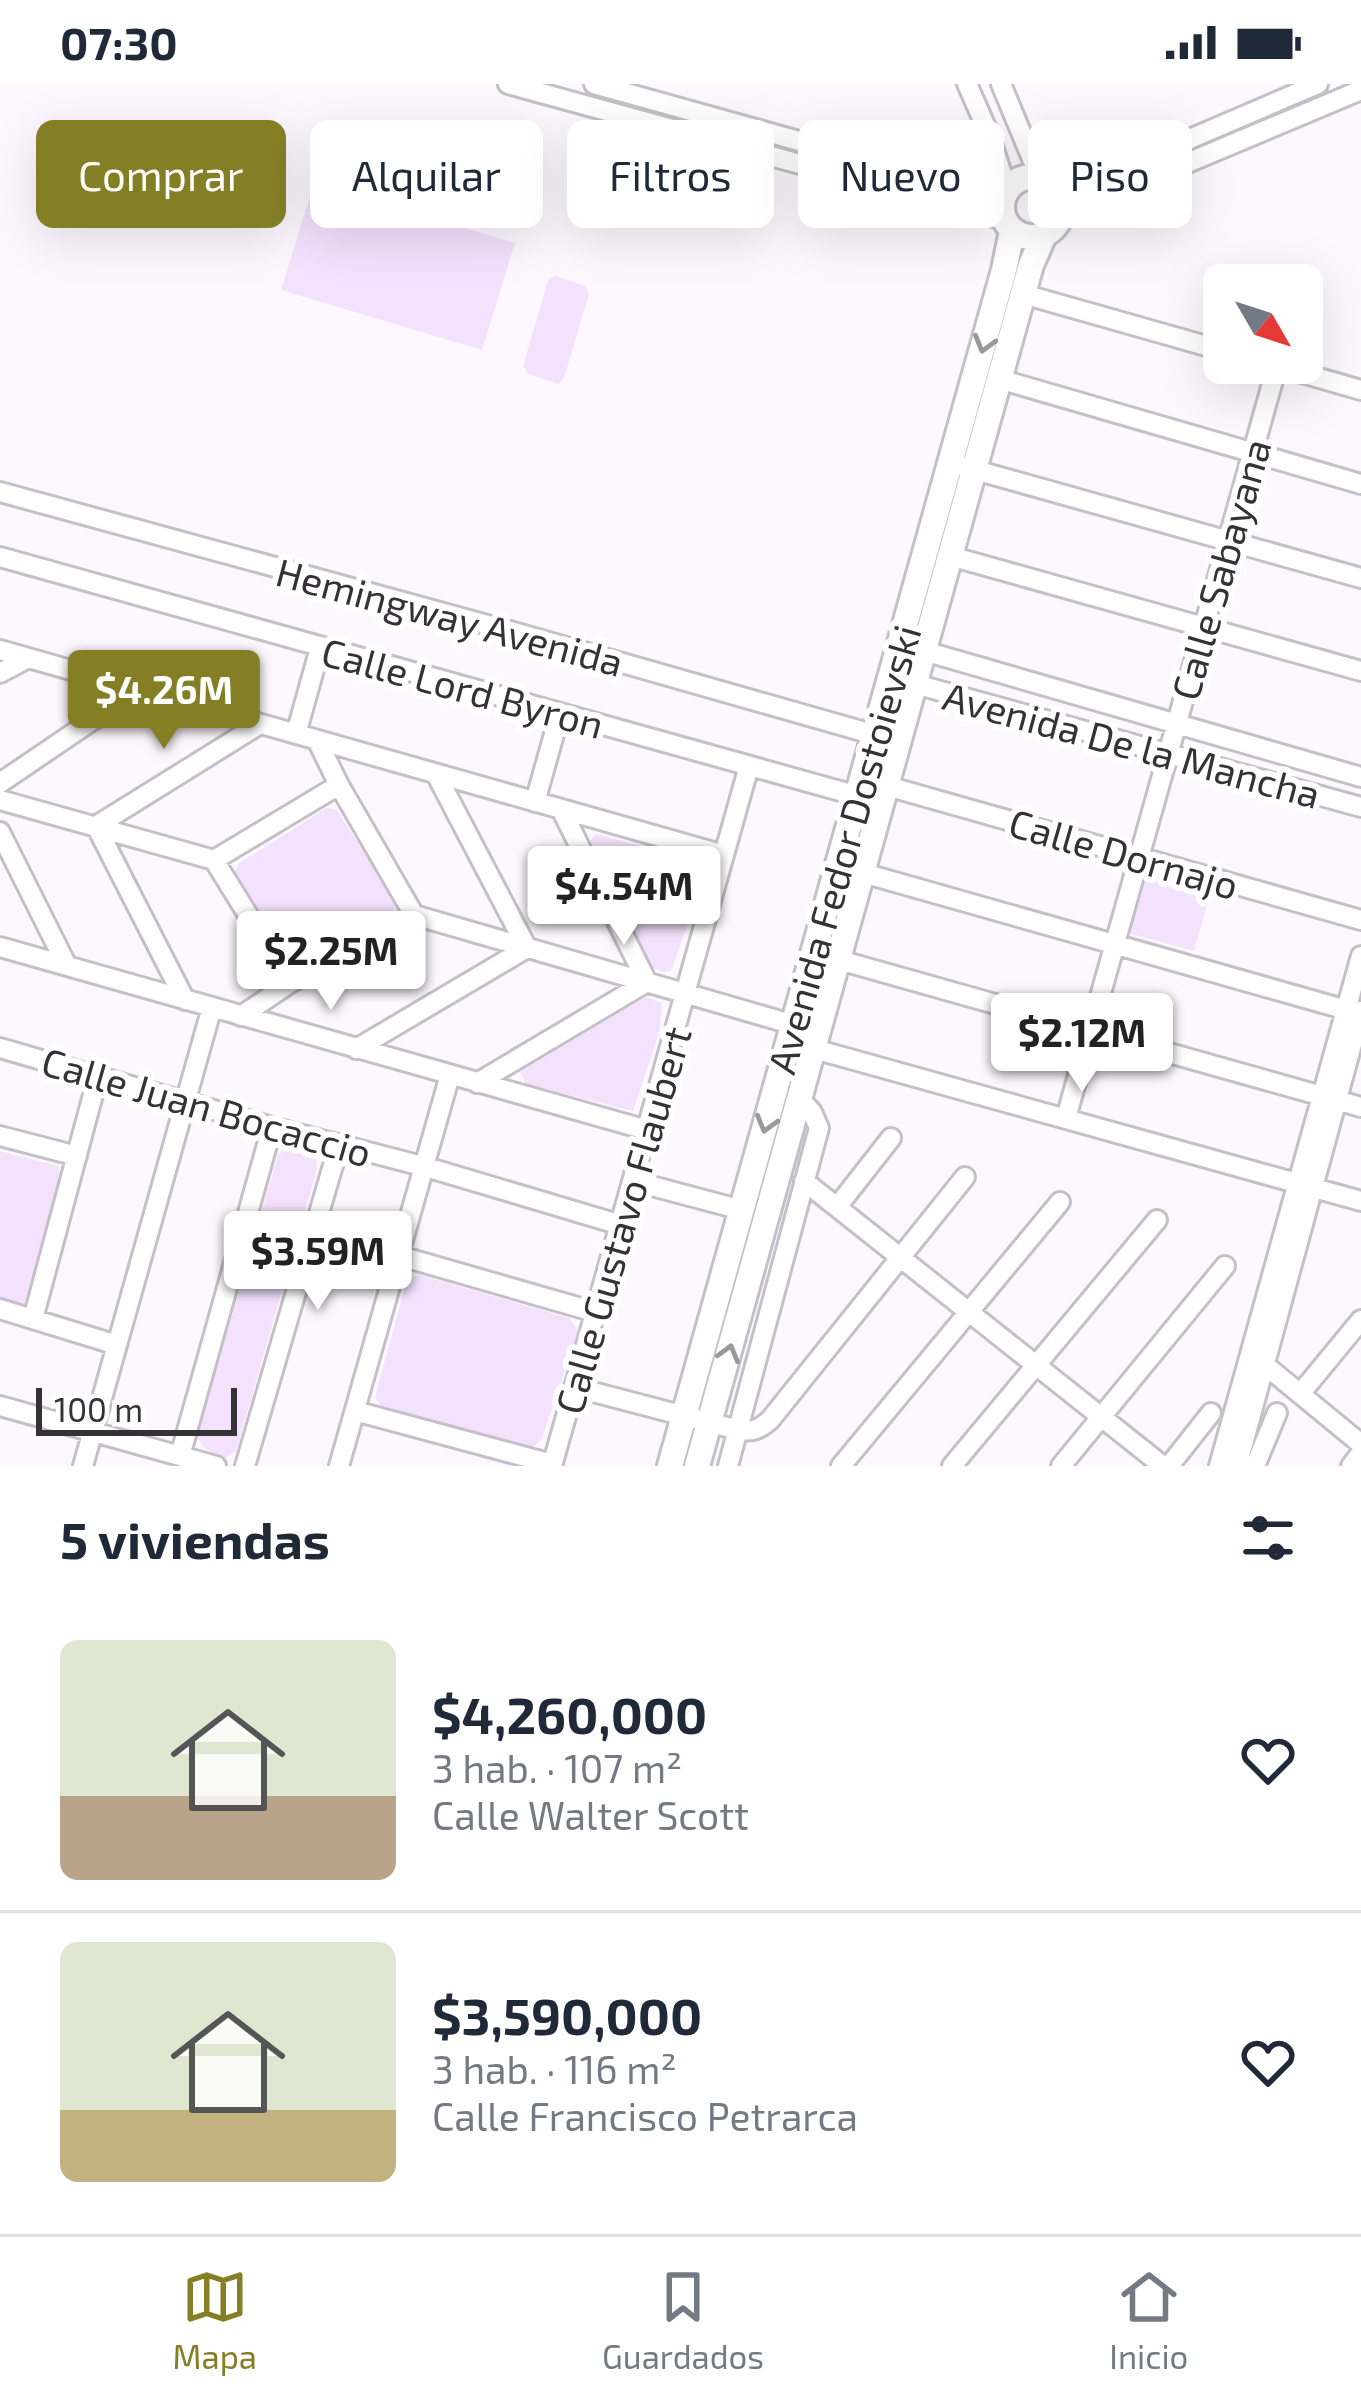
<!DOCTYPE html>
<html lang="es">
<head>
<meta charset="utf-8">
<style>
  body { margin:0; font-family:"Exo 2",sans-serif; background:#f2f2f3; color:#1f2937; height:100vh; display:flex; flex-direction:column; font-size:45px; white-space:nowrap }
  * { box-sizing:border-box; margin:0 }
  p { font-size:39px; color:#747a83 }
  .icon { flex:none; width:66px; height:66px; fill:none; stroke:currentColor; stroke-width:2; stroke-linecap:round; stroke-linejoin:round }
  .map { position:relative; height:1382px; overflow:hidden }
  .details { display:flex; flex-direction:column; background:#fff; flex:1 }
  .details>* { flex:none }
  .guide { position:absolute; left:36px; top:36px; width:1290px; height:108px; display:flex; gap:24px }
  .needle { width:78px; rotate:129deg }
  .buttons { position:absolute; left:1203px; top:180px; display:grid; gap:24px }
  .buttons a { display:grid; place-items:center; width:120px; height:120px; border-radius:18px; background:#fff; box-shadow:0 12px 48px #0002; font-size:60px }
  .scale { position:absolute; left:36px; bottom:30px; width:201px; box-sizing:border-box; padding-left:12px; border:6px solid #343235; border-top:0; font-size:33px; line-height:42px; white-space:nowrap; color:#343235; -webkit-text-stroke:9px #fff; paint-order:stroke }
  .price { position:absolute; translate:-50% -102px; padding:0 27px; border-radius:12px; background:#fff; color:#222; font-size:39px; line-height:78px; filter:drop-shadow(0 3px 6px #0008) }
  .price::after { content:''; position:absolute; left:50%; top:72px; width:36px; height:27px; margin-left:-18px; background:inherit; clip-path:polygon(0 0,100% 0,50% 100%) }
  .price.active { background:#847e25; color:#fff }
  ul { padding:0; list-style:none }
  li { display:flex; align-items:center; gap:36px; height:300px; padding:0 60px }
  li+li { border-top:3px solid #e0e1e3 }
  li span { display:grid; place-items:center; flex:none; width:336px; height:240px; border-radius:18px; color:#555 }
  li>.icon { margin-inline-start:auto }
  span .icon { width:144px; height:144px; fill:#fffc; stroke-width:1 }
  li b { font-size:51px }
  h2 { display:flex; justify-content:space-between; align-items:center; height:144px; padding:0 60px; font-size:51px }
  .pill { padding:0 42px; border-radius:18px; background:#fff; box-shadow:0 12px 48px #0002; font-size:42px; line-height:108px }
  .pill.active { background:#847e25; color:#fff }
  .status { display:flex; justify-content:space-between; align-items:center; height:84px; padding:0 60px; background:#fff; direction:ltr }
  .status svg { height:33px; fill:currentColor }
  .tabs { display:flex; justify-content:space-around; align-items:center; height:168px; border-top:3px solid #e0e1e3; background:#fff; font-size:33px; color:#747a83 }
  .tabs a { display:grid; justify-items:center; gap:6px }
  .tabs .active { color:#847e25 }
  .map>svg:first-child { display:block }
  .green { fill:#f4e1fd }
  .lines { fill:none; stroke-linecap:round; stroke-linejoin:round }
  .minor-casing { stroke:#c5c0c8; stroke-width:24 }
  .major-casing { stroke:#c5c0c8; stroke-width:30 }
  .minor { stroke:#fff; stroke-width:18 }
  .major { stroke:#fff; stroke-width:24 }
  .oneway { stroke:#9a989a }
  .labels { text-anchor:middle; dominant-baseline:central; stroke-width:12; stroke-linejoin:round; paint-order:stroke }
  .street-label { font-size:39px; fill:#343235; stroke:#fff }
</style>
</head>
<body>
<div class="status"><b>07:30</b><svg viewBox="0 0 49 12"><path d="M0 12V9h3v3zM5 12V6h3v6zM10 12V3h3v9zM15 12V0h3v12zM26 1h20v11H26zM47 4h2v5h-2z"/></svg></div>
<div class="map">
<svg width="1361" height="1382" viewBox="0 0 1361 1382">
  <rect width="100%" height="100%" fill="#fdf8ff"/>
  <path class="green" d="M314,99l201,60 -33,107 -201,-60z
    M556,192l29,10 4,8 -25,84 -6,6 -30,-10 -5,-8 25,-86z
    M327,724l10,2 59,93 -5,12 -97,53 -6,-5 -55,-87 6,-13z
    M596,750l100,27 9,15 -34,95 -8,1 -10,-3 -67,-123z
    M1143,783l70,16 -19,68 -66,-18 -3,-6z
    M646,913l16,6 -2,27 -27,81 -107,-27 -6,-12z
    M288,1062l28,8 1,15 -81,282 -11,7 -21,-10 -7,-11 81,-282z
    M0,1067l58,15 4,18 -36,119 -8,3 -18,-5z
    M419,1191l150,43 9,13 -36,107 -8,9 -153,-41 -6,-9 32,-117z"/>
  <g class="lines">
    <defs>
      <path id="minor" d="M508,0l496,136
        M594,0l356,99 52,18
        M967,0l22,50 18,56
        M1001,0l39,94
        M1055,104l116,-41 147,-63
        M1061,132l300,-126
        M1023,210l201,57
        M1267,279l94,27
        M999,295l362,105
        M950,379l411,115
        M0,408l517,141 369,105
        M950,472l411,115
        M0,473l858,239
        M0,566l724,205
        M916,570l8,-3 437,126
        M0,589l28,-15
        M906,591l9,9 446,123
        M296,650l24,-86
        M317,656l22,45 75,130 391,113
        M0,699l137,-93
        M887,702l474,134
        M0,716l214,60 76,123
        M535,718l25,-89
        M0,748l67,134
        M214,776l125,-75
        M863,789l498,141
        M0,863l647,183
        M839,876l522,147
        M185,916l-89,-174 164,-102
        M241,932l49,-33 124,-68
        M789,958l572,159
        M0,964l272,79 154,40 195,58
        M356,965l171,-101 -91,-174
        M477,999l170,-101 -86,-173
        M1066,1034l211,-752
        M0,1052l77,20
        M633,1097l109,29
        M804,1097l359,285
        M837,1123l54,-69
        M400,1172l195,56
        M0,1225l117,36
        M33,1235l65,-243
        M1260,1277l101,83
        M574,1303l164,43c15,2 20,0 32,-10l195,-243
        M1300,1310l61,-74
        M0,1322l216,60
        M355,1327l197,53
        M180,1372l92,-329
        M83,1382l129,-459
        M245,1382l94,-321
        M339,1382l111,-391
        M552,1382l197,-700
        M728,1382l91,-338 -7,-16 -12,-13
        M841,1382l219,-264
        M952,1382l205,-246
        M1061,1382l164,-200
        M1169,1382l42,-53
        M1219,1382l142,-510
        M1237,1382l124,-455
        M1255,1382l22,-53
        M1351,1382l10,-13"/>
      <path id="major" d="M1002 123a30 30 0 1 1 60 0a30 30 0 1 1-60 0Z
        M670,1382l334,-1196 8,-39
        M697,1382l334,-1201 13,-30"/>
    </defs>
    <use href="#minor" class="minor-casing"/>
    <use href="#major" class="major-casing"/>
    <use href="#minor" class="minor"/>
    <use href="#major" class="major"/>
  </g>
  <defs><path id="oneway-chevron" d="M-2-3.5L2.5 0L-2 3.5" fill="none" stroke-width="1.6" stroke-linecap="round" stroke-linejoin="round" transform="scale(3)"/></defs>
  <g class="oneway">
    <use href="#oneway-chevron" transform="translate(984 260) rotate(106)"/>
    <use href="#oneway-chevron" transform="translate(766 1040) rotate(106)"/>
    <use href="#oneway-chevron" transform="translate(729 1269) rotate(-74)"/>
  </g>
  <g class="labels">
    <g class="street-label">
      <text transform="translate(1220 485) rotate(-74)">Calle Sabayana</text>
      <text transform="translate(450 532) rotate(15)">Hemingway Avenida</text>
      <text transform="translate(463 603) rotate(15)">Calle Lord Byron</text>
      <text transform="translate(1132 660) rotate(15)">Avenida De la Mancha</text>
      <text transform="translate(843 765) rotate(-74)">Avenida Fedor Dostoievski</text>
      <text transform="translate(1124 769) rotate(16)">Calle Dornajo</text>
      <text transform="translate(207 1022) rotate(16)">Calle Juan Bocaccio</text>
      <text transform="translate(622 1136) rotate(-74)">Calle Gustavo Flaubert</text>
    </g>
  </g>
</svg>
<div class="buttons">
<a><svg class="needle" viewBox="-14 -14 28 28"><path d="M0-13l5 13h-10z" fill="#e53935"/><path d="M0 13l5-13h-10z" fill="#747a83"/></svg></a>
</div>
<div class="scale">100 m</div>
<b class="price active" style="left:164px;top:668px">$4.26M</b>
<b class="price" style="left:624px;top:864px">$4.54M</b>
<b class="price" style="left:331px;top:929px">$2.25M</b>
<b class="price" style="left:1082px;top:1011px">$2.12M</b>
<b class="price" style="left:318px;top:1229px">$3.59M</b>
<div class="guide">
<a class="pill active">Comprar</a>
<a class="pill">Alquilar</a>
<a class="pill">Filtros</a>
<a class="pill">Nuevo</a>
<a class="pill">Piso</a>
</div>
</div>
<section class="details">
<h2>5 viviendas<svg class="icon" aria-label="filters" viewBox="0 0 24 24"><path d="M4 7h16M4 17h16"/><circle cx="9" cy="7" r="2"/><circle cx="15" cy="17" r="2"/></svg></h2>
<ul>
<li><span style="background:linear-gradient(#dfe7d0 65%,#b9a48a 0)"><svg class="icon" aria-label="home" viewBox="0 0 24 24"><path d="M3 11l9-7 9 7M6 9v11h12V9"/></svg></span><div><b>$4,260,000</b><p>3 hab. · 107 m²</p><p>Calle Walter Scott</p></div><svg class="icon" aria-label="heart" viewBox="0 0 24 24"><path d="M12 20l-8-8c-3-5 5-10 8-4 3-6 11-1 8 4z"/></svg></li>
<li><span style="background:linear-gradient(#dfe7d0 70%,#c2b280 0)"><svg class="icon" aria-label="home" viewBox="0 0 24 24"><path d="M3 11l9-7 9 7M6 9v11h12V9"/></svg></span><div><b>$3,590,000</b><p>3 hab. · 116 m²</p><p>Calle Francisco Petrarca</p></div><svg class="icon" aria-label="heart" viewBox="0 0 24 24"><path d="M12 20l-8-8c-3-5 5-10 8-4 3-6 11-1 8 4z"/></svg></li>
</ul>
</section>
<nav class="tabs">
<a class="active"><svg class="icon" aria-label="map" viewBox="0 0 24 24"><path d="M3 6l6-2 6 2 6-2v14l-6 2-6-2-6 2zM9 4v14M15 6v14"/></svg>Mapa</a>
<a><svg class="icon" aria-label="saved" viewBox="0 0 24 24"><path d="M7 4h10v16l-5-4-5 4z"/></svg>Guardados</a>
<a><svg class="icon" aria-label="home" viewBox="0 0 24 24"><path d="M3 11l9-7 9 7M6 9v11h12V9"/></svg>Inicio</a>
</nav>
</body>
</html>
